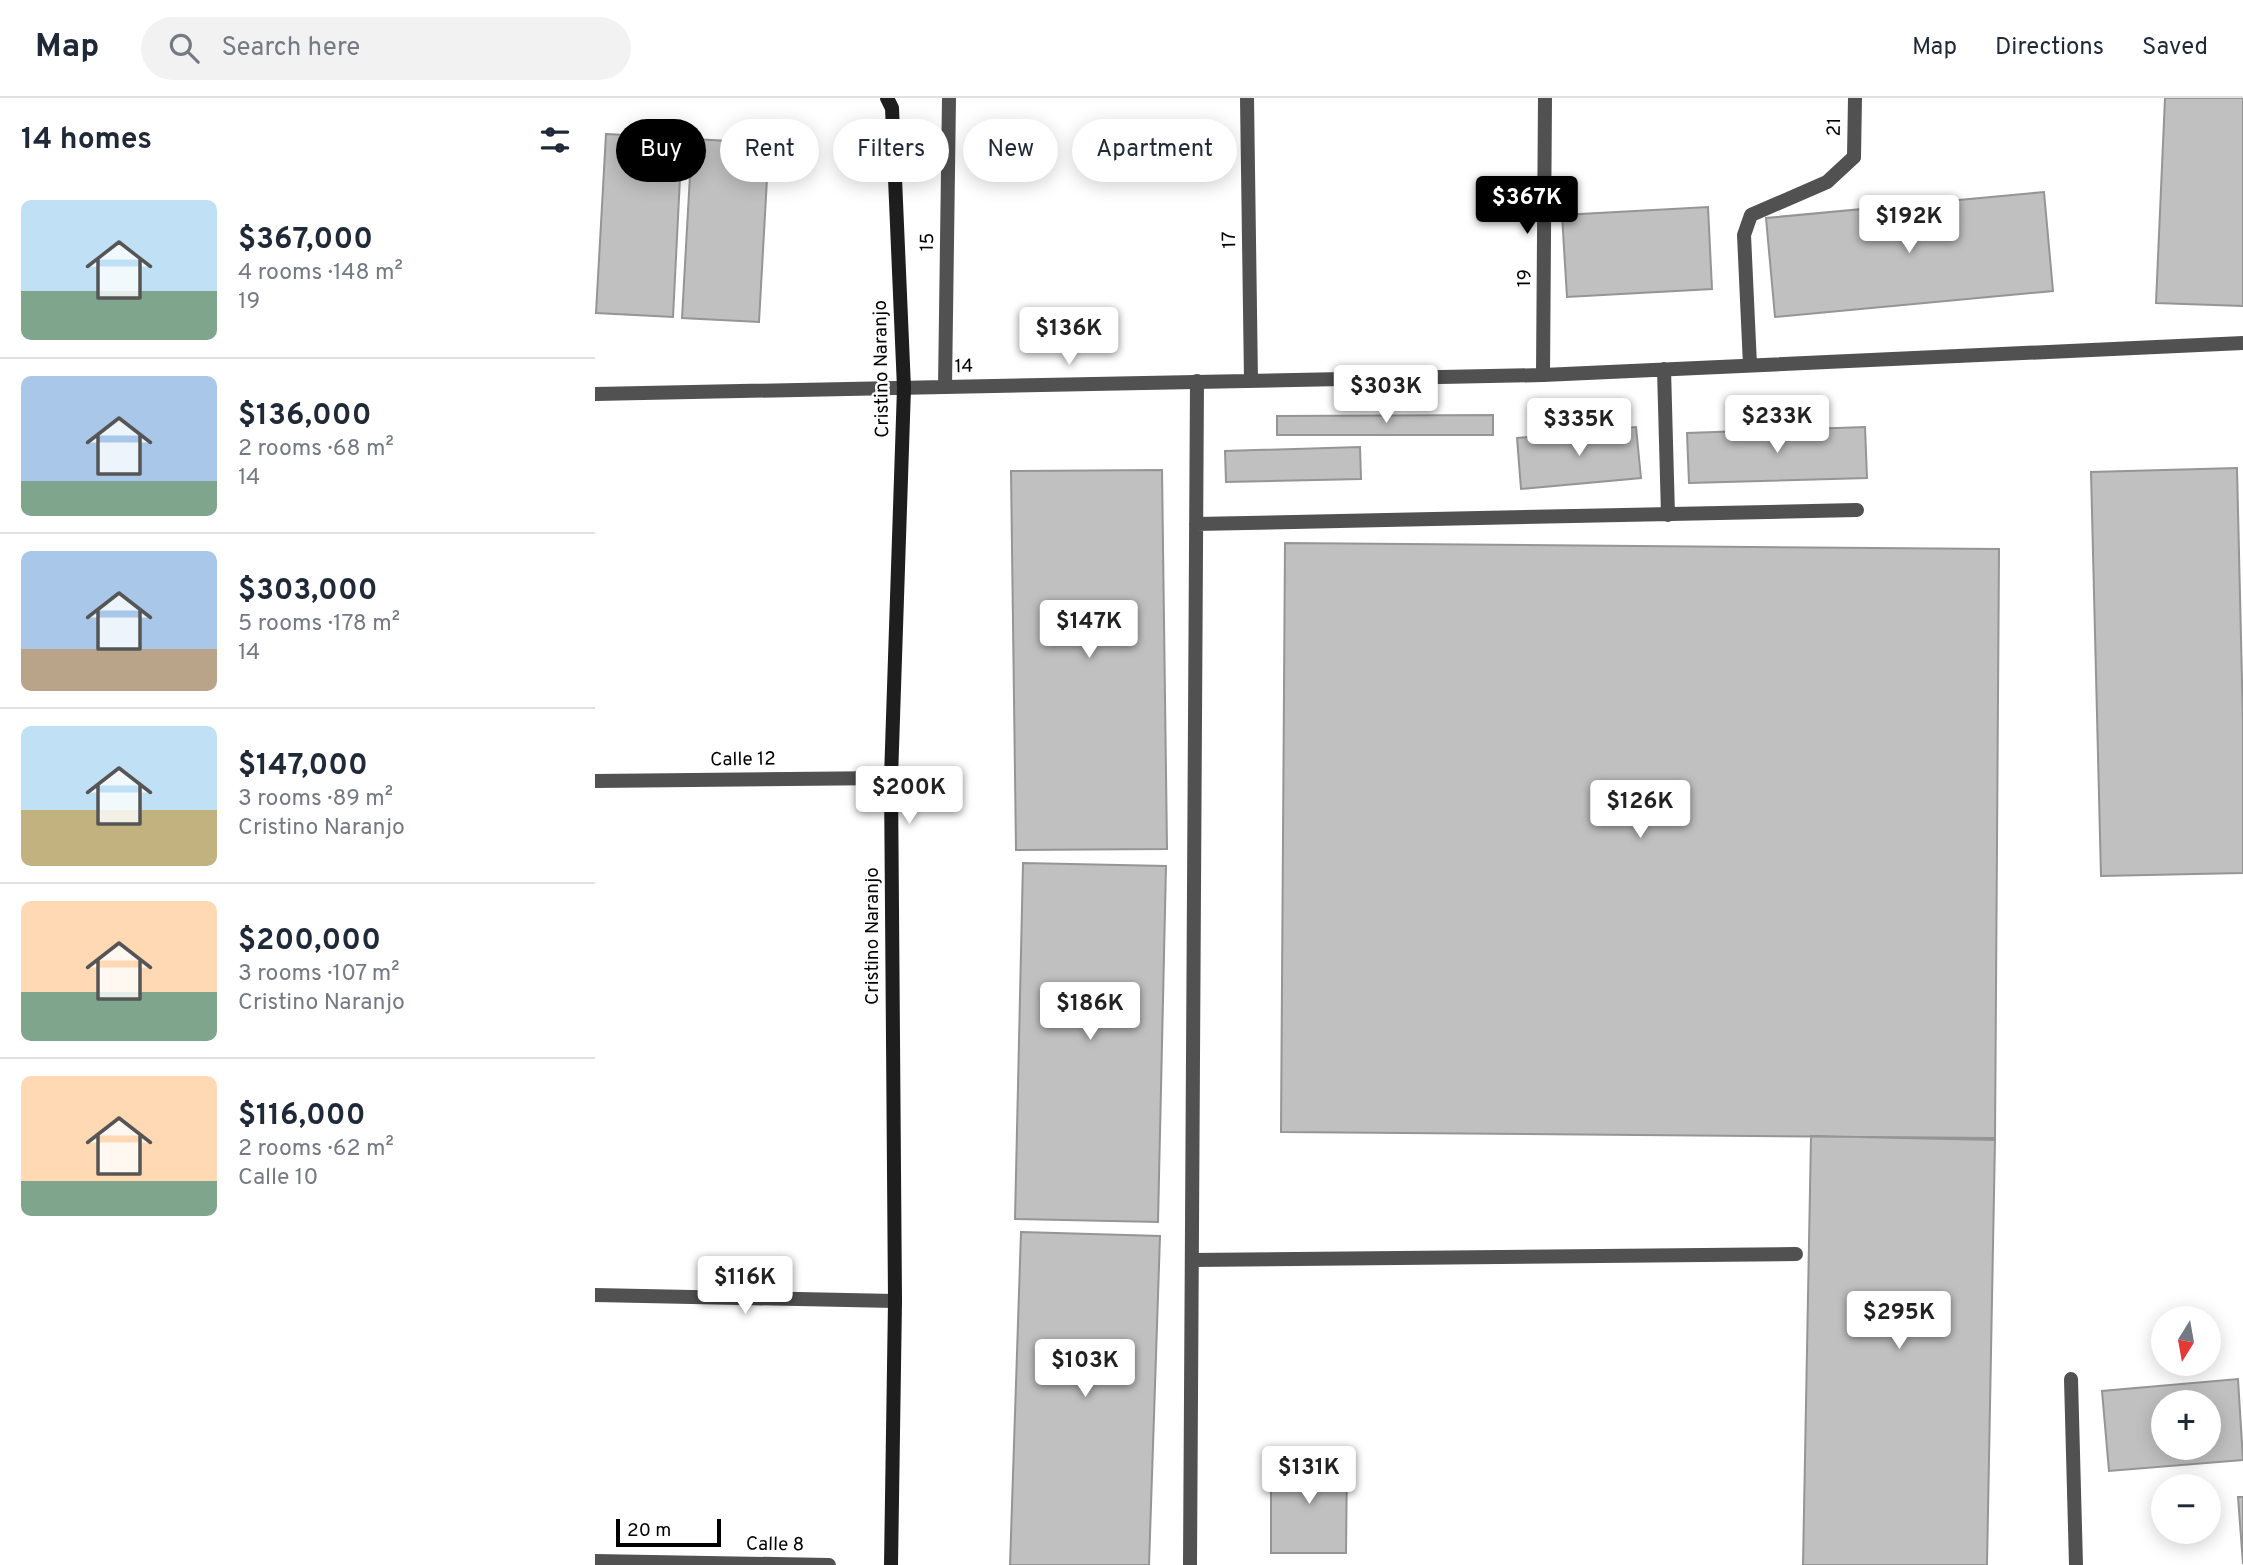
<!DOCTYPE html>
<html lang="en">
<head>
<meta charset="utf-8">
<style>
  body { margin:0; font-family:Overpass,sans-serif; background:#f2f2f3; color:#1f2937; height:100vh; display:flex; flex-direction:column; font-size:26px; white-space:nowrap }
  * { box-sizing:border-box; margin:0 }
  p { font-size:23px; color:#747a83 }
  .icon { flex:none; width:38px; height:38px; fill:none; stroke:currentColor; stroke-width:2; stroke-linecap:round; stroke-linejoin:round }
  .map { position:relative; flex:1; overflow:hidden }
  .drawer { display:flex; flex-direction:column; background:#fff; width:595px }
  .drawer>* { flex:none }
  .banner { position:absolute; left:21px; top:21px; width:665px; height:63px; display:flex; gap:14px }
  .needle { width:46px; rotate:191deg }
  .buttons { position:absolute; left:1556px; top:1208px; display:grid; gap:14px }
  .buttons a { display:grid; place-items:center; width:70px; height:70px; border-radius:50%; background:#fff; box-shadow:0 4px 18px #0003; font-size:35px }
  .scale { position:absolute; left:21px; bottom:18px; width:105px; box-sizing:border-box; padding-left:7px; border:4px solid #000; border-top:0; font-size:19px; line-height:24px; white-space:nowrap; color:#000; -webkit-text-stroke:5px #fff; paint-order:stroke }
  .price { position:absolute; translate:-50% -60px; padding:0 16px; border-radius:7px; background:#fff; color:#222; font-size:23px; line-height:46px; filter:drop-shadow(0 2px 4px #0008) }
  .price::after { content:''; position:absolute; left:50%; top:42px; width:21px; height:16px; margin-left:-10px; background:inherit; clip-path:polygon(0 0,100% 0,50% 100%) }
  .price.selected { background:#000; color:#fff }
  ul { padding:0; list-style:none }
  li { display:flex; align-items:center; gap:21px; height:175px; padding:0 21px }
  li+li { border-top:2px solid #e0e1e3 }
  li span { display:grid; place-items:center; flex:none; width:196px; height:140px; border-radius:10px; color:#555 }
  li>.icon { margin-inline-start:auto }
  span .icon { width:84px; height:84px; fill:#fffc; stroke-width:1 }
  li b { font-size:30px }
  h2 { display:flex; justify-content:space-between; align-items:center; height:84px; padding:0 21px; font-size:30px }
  .pill { padding:0 24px; border-radius:32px; background:#fff; box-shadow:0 4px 18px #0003; font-size:24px; line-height:63px }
  .pill.selected { background:#000; color:#fff }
  header { display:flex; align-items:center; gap:42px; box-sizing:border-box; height:98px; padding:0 35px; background:#fff; border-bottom:2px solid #e0e1e3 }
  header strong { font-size:33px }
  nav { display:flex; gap:38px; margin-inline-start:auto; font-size:24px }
  .search { width:490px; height:63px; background:#f2f2f3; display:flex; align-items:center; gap:18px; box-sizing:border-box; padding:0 24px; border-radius:38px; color:#747a83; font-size:26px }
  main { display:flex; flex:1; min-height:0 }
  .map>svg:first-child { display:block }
  .building { fill:#c0c0c0; stroke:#959595; stroke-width:2; fill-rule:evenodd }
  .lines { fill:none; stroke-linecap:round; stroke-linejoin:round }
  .lane { stroke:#515151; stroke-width:14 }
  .street { stroke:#515151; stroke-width:14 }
  .secondary { stroke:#1e1e1e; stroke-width:14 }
  .labels { text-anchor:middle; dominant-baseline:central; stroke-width:5; stroke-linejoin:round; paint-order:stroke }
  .street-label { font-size:19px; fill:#000; stroke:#fff }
</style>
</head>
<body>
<header>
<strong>Map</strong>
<div class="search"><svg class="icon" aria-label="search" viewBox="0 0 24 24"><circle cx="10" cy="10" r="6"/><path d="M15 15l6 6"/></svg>Search here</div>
<nav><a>Map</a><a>Directions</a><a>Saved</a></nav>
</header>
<main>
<section class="drawer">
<h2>14 homes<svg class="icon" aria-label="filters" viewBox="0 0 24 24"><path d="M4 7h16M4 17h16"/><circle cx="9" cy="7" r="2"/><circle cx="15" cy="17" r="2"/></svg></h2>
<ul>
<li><span style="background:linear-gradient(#bfe0f5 65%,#7fa58c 0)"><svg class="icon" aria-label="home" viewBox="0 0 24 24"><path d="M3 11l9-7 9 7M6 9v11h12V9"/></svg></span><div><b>$367,000</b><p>4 rooms · 148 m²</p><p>19</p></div></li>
<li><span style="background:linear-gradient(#a9c7e8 75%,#7fa58c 0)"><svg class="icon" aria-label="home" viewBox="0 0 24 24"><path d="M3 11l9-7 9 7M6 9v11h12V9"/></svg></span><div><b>$136,000</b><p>2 rooms · 68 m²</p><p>14</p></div></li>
<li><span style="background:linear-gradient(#a9c7e8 70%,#b9a48a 0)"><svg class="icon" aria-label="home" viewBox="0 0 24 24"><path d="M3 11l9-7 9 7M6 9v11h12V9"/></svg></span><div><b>$303,000</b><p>5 rooms · 178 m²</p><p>14</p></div></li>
<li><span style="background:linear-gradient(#bfe0f5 60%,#c2b280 0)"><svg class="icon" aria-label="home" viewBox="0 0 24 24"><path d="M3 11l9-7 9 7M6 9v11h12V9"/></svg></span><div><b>$147,000</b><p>3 rooms · 89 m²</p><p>Cristino Naranjo</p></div></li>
<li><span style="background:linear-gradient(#ffd9b3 65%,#7fa58c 0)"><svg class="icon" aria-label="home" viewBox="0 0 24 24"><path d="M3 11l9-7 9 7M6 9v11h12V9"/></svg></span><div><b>$200,000</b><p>3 rooms · 107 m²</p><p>Cristino Naranjo</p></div></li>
<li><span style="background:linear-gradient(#ffd9b3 75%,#7fa58c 0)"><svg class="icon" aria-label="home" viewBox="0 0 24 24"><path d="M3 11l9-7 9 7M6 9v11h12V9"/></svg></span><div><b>$116,000</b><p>2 rooms · 62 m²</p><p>Calle 10</p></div></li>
</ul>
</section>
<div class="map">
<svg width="1648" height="1467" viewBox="0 0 1648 1467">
  <rect width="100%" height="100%" fill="#fff"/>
  <path class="building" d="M1570,0h78v208l-87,-3z
    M11,36l76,4 -9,179 -77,-4z
    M97,41l77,4 -10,179 -77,-4z
    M1449,94l9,99 -278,26 -9,-99z
    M1113,109l4,82 -145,8 -5,-82z
    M898,317v20h-216v-19z
    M1041,329l5,51 -120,11 -4,-51z
    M1270,329l2,51 -178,5 -2,-50z
    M765,349l1,32 -135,3 -1,-31z
    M1642,370l6,255v150l-142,3 -10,-404z
    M567,372l5,379 -151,1 -5,-379z
    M690,445l714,6 -4,589 -714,-6z
    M428,765l143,3 -8,356 -143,-3z
    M1216,1038l184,4 -8,425h-184z
    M426,1134l139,4 -11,329h-139z
    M1643,1281l5,81 -134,11 -7,-80zM1568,1304h46v45h-46z
    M676,1361l76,1 -1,93h-75z
    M1643,1399h5v67z"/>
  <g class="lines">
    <path class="lane" d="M1155,267l-6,-130 7,-20 76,-33 27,-25
      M1069,271l4,146
      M948,277l700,-32
      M601,426l661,-14
      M597,1162l604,-6
      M1476,1281l5,186
      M595,1467l7,-1184"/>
    <path class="street" d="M652,0l4,283
      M1259,59l1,-59
      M350,289l4,-289
      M0,296l948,-19 2,-277
      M0,683l296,-3
      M0,1197l300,6
      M0,1463l234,4"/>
    <path class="secondary" d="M292,0l5,10 12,280 -13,390 4,523 -4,264"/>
  </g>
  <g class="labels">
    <g class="street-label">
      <text transform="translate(1240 29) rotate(-89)">21</text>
      <text transform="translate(635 142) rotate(-91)">17</text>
      <text transform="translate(333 144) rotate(-89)">15</text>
      <text transform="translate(930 180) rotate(-90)">19</text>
      <text transform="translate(369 269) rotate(-1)">14</text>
      <text transform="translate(287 271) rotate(-91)">Cristino Naranjo</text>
      <text transform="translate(148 662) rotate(-1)">Calle 12</text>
      <text transform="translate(278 838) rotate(-90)">Cristino Naranjo</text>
      <text transform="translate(180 1447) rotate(1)">Calle 8</text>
    </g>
  </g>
</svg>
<div class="buttons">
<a><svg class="needle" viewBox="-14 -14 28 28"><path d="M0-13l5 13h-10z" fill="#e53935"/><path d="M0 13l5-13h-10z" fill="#747a83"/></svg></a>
<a>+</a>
<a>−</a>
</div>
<div class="scale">20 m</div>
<b class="price selected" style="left:932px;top:138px">$367K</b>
<b class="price" style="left:1314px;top:157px">$192K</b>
<b class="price" style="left:474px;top:269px">$136K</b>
<b class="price" style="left:791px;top:327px">$303K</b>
<b class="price" style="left:1182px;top:357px">$233K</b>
<b class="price" style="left:984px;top:360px">$335K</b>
<b class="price" style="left:494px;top:562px">$147K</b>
<b class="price" style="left:314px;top:728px">$200K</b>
<b class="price" style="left:1045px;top:742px">$126K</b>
<b class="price" style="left:495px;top:944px">$186K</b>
<b class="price" style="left:150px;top:1218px">$116K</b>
<b class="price" style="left:1304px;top:1253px">$295K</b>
<b class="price" style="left:490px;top:1301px">$103K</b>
<b class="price" style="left:714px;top:1408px">$131K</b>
<div class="banner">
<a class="pill selected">Buy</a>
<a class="pill">Rent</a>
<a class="pill">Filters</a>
<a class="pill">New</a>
<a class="pill">Apartment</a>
</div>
</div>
</main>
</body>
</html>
